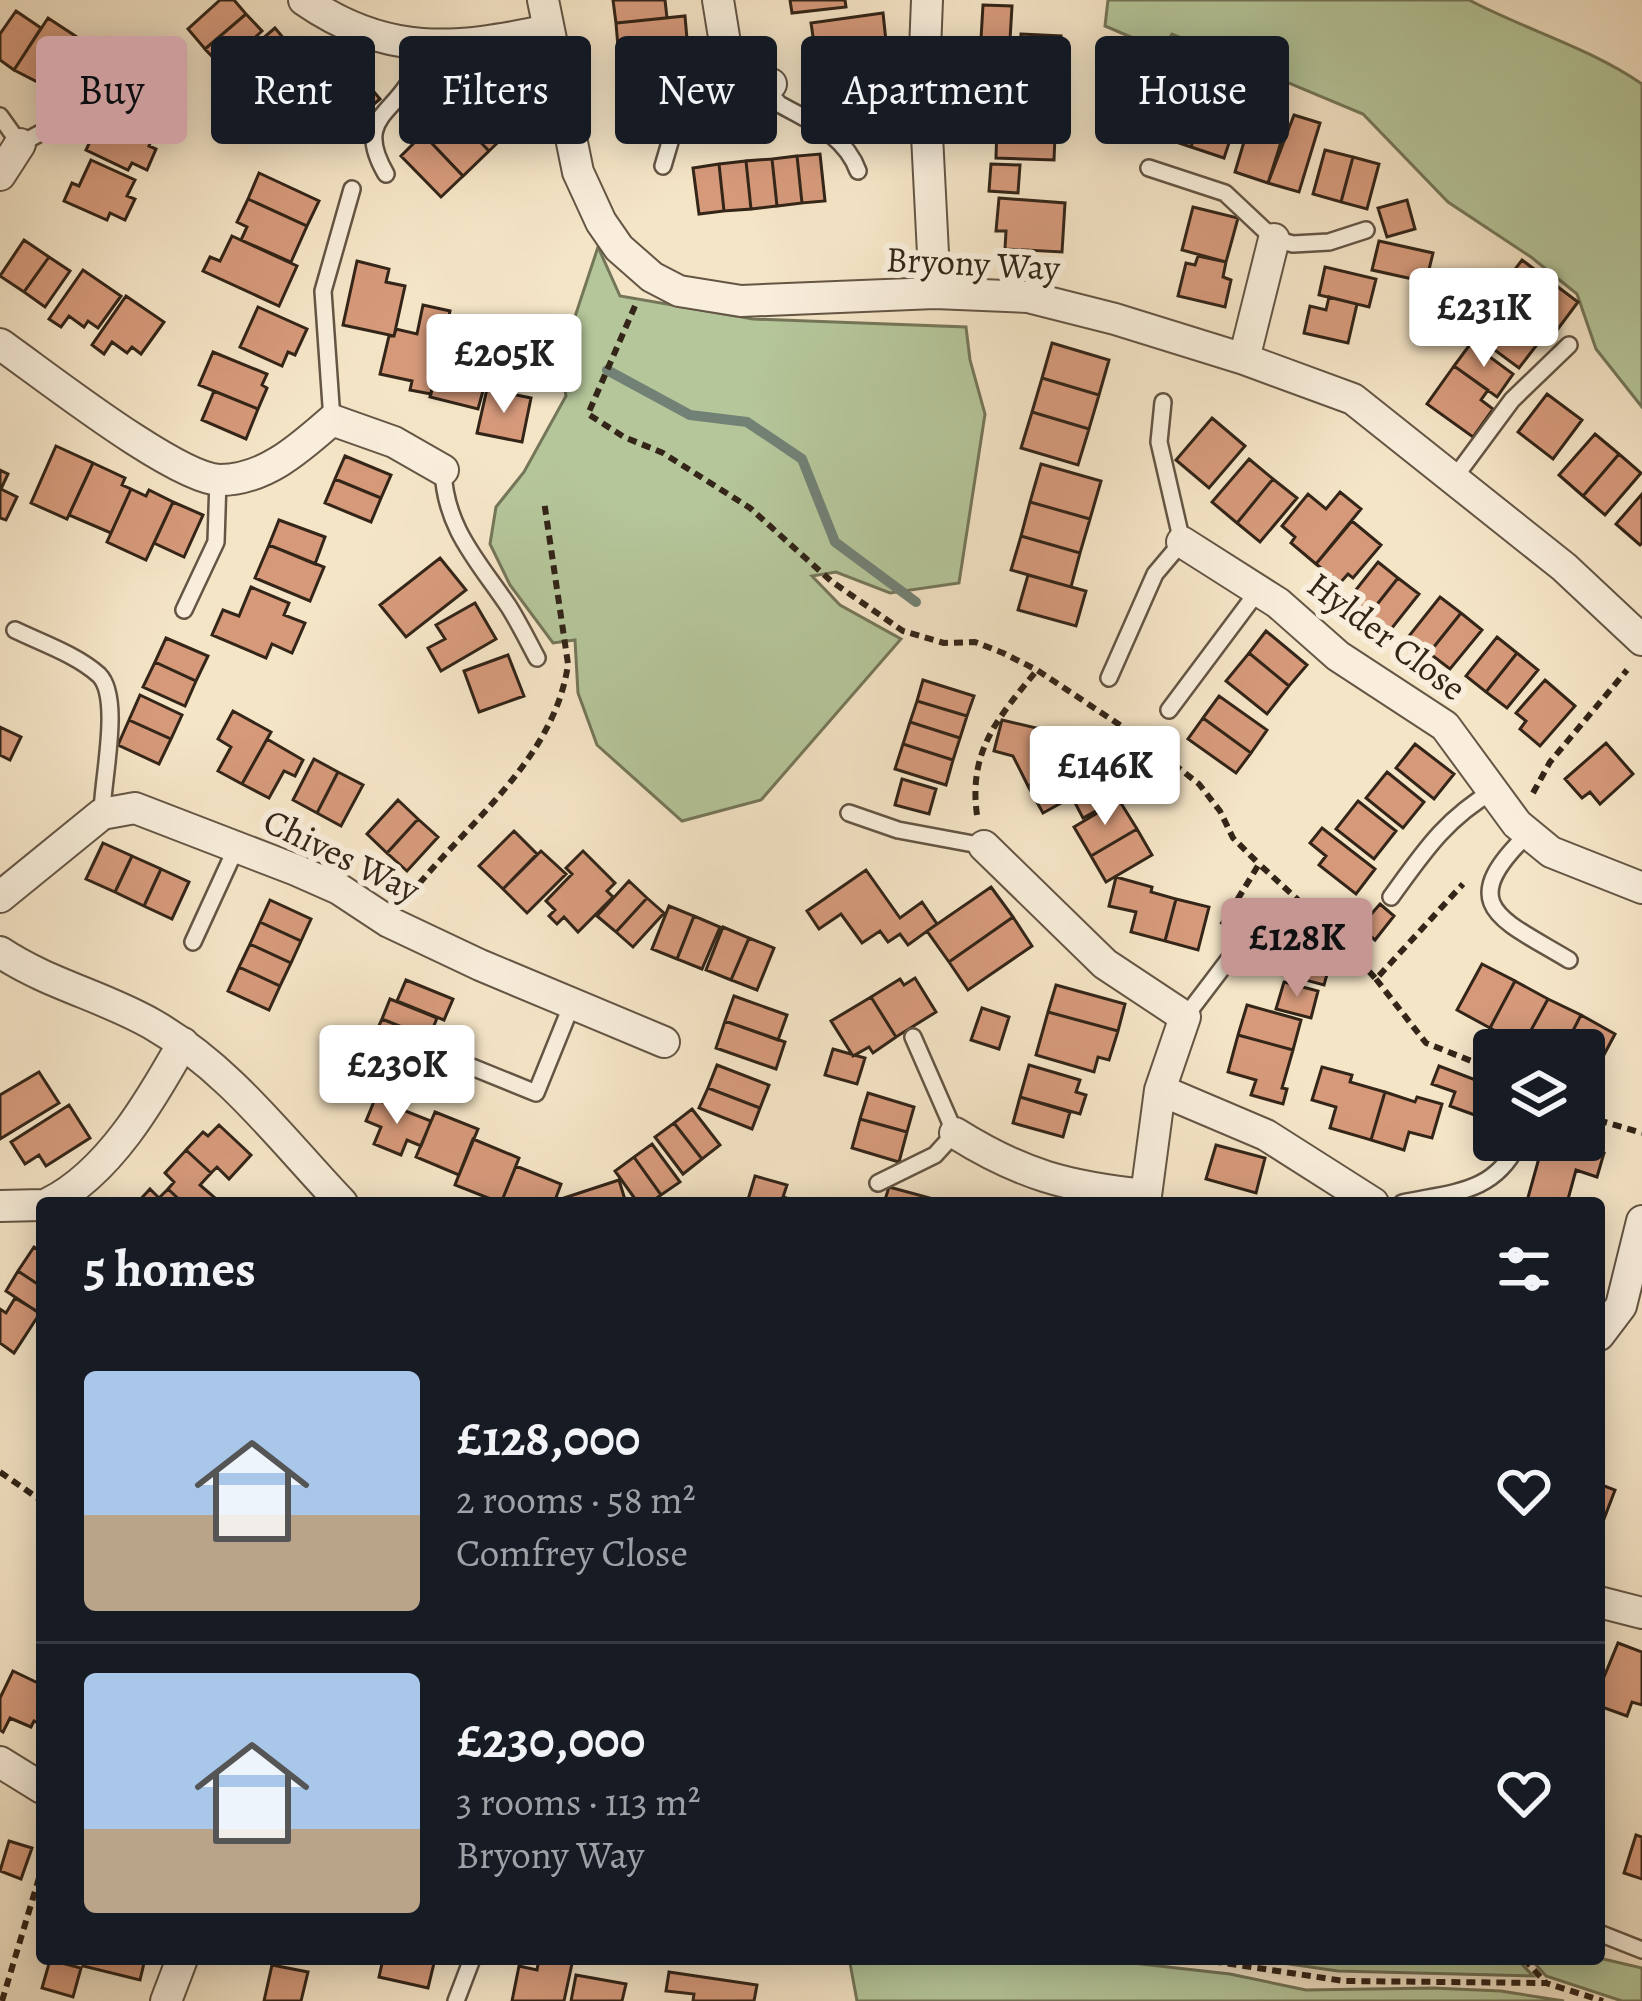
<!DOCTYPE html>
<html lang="en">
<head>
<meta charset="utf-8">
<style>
  body { margin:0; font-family:Alegreya,serif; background:#242831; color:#f1f3f6; height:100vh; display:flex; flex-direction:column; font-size:45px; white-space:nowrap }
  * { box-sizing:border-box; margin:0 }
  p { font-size:39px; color:#9ea1a6 }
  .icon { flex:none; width:66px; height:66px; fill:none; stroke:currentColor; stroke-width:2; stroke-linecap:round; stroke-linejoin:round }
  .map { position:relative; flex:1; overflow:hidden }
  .details { position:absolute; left:36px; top:1197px; width:1569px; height:768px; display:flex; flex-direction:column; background:#171b24; border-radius:12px; box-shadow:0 6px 30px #0003 }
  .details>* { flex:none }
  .banner { position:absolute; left:36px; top:36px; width:1572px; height:108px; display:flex; gap:24px }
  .buttons { position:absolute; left:1473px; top:1029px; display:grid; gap:24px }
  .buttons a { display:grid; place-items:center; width:132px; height:132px; border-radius:12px; background:#171b24; box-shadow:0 6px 30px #0003; font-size:60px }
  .price { position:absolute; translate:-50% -102px; padding:0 27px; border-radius:12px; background:#fff; color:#222; font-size:39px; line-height:78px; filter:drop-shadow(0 3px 6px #0008) }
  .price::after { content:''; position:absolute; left:50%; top:72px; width:36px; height:27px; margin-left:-18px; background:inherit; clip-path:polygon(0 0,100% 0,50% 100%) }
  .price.selected { background:#c59692; color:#111 }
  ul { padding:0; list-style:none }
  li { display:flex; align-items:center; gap:36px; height:300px; padding:0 48px }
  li+li { border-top:3px solid #363941 }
  li span { display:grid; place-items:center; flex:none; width:336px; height:240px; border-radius:12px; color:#555 }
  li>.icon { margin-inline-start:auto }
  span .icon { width:144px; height:144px; fill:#fffc; stroke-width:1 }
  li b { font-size:51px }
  h2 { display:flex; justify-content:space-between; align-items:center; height:144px; padding:0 48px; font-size:51px }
  .pill { padding:0 42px; border-radius:12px; background:#171b24; box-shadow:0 6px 30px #0003; font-size:42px; line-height:108px }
  .pill.selected { background:#c59692; color:#111 }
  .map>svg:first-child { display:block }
  .green { fill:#b5c69a; stroke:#747659; stroke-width:3 }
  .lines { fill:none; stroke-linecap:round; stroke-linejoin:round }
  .stream { stroke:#728175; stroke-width:10 }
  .building { fill:#d69a7b; stroke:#332518; stroke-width:3 }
  .lane-casing { stroke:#645544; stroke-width:20 }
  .street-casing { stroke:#645544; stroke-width:34 }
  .path { stroke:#332518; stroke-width:6; stroke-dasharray:9 6; stroke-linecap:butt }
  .lane { stroke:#f8eedb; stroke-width:15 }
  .street { stroke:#f8eedb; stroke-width:30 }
  .labels { text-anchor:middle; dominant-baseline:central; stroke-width:12; stroke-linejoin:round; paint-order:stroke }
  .street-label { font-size:36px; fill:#332518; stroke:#f8eedb }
</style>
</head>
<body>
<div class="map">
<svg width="1642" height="2001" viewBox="0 0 1642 2001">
  <rect width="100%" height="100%" fill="#f5e5c7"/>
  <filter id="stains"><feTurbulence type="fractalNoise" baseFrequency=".00167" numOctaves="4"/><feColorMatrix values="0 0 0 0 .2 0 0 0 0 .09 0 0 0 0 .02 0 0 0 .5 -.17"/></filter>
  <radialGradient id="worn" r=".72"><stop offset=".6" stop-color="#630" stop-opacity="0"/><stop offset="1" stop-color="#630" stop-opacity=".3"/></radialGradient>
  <path class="green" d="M1108,0h361c57,30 119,47 173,84v323l-46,-58 -19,-55 -46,-37 -83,-55 -85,-88 -191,-80 -11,16 -56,-24z
    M598,247l22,49 133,23 213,8 4,33 15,54 -26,169 -69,10 -54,-21 -24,4 28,29 61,34 -140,161 -79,21 -85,-76 -19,-52 -3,-53 -22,3 -43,-58 -20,-41 6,-37 28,-35 42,-76 -6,-34z
    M1599,1958l43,10v33h-20l-76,-25 -15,-17z
    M879,1959h218l133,15 76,16 127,-2 68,3 63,10h-707l-7,-38z
    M1255,1959h262l16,17 -195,-5z"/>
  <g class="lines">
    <path class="stream" d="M607,370l83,45 57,7 55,37 33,83 81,60"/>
  </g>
  <path class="building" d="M220,0h14l12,14 -41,35 -17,-20z
    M613,0h52l2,18 -51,5z
    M790,0h55l1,7 -54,6z
    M983,5l29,1 -2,34 -29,-1z
    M16,11l25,17 -27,42 -14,-10v-26z
    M883,13l3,28 -71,9 -4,-27z
    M246,14l16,17 -40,36 -17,-18z
    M685,16l2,23 -69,8 -2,-24z
    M48,18l35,23 -32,48 -37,-19z
    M275,28l31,37 -34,30 -32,-37z
    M1021,34l40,2 -5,64 -45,-3 1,-16h-8l2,-35 14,2z
    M687,39l3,21 -62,6 -2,-20z
    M859,45l3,23 -44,6 -3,-24z
    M319,53l23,26 -37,31 -22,-25z
    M690,60l2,18 -61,7 -3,-19z
    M354,68l26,31 -37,31 -26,-30z
    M862,68l5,33 -45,6 -4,-33z
    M692,78l2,26 -61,7 -2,-26z
    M1180,80l29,10 -18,57 -41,-14 13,-40 12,3z
    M477,83l40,41 -28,27 -40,-41z
    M1205,104l33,12 -14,42 -33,-11z
    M1013,109l43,2 -2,49 -58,-2 1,-34h15z
    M113,110l43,20 -7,16 7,3 -9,21 -15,-7 -4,7 -42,-20 8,-17 7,3z
    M449,110l40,41 -26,25 -40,-42z
    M1294,115l26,8 -21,69 -31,-9z
    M1249,125l34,11 -15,47 -33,-11z
    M423,134l40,42 -22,21 -40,-41z
    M1325,150l28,7 -12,45 -28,-8z
    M820,154l5,47 -23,2 -5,-47z
    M797,156l5,47 -25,3 -5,-47z
    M1353,157l26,7 -12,45 -26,-7z
    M772,159l5,47 -26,3 -5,-48z
    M91,160l44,20 -8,16 8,3 -10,21 -15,-7 -3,7 -43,-19 8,-18 7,3z
    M746,161l5,48 -27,2 -5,-47z
    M719,164l5,47 -25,3 -6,-46z
    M991,164l29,1 -2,28 -29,-2z
    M259,173l60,28 -12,25 -59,-27z
    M999,198l66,5 -3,49 -57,-3 1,-18h-10z
    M248,199l59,27 -16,36 -50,-22 6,-13 -10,-5z
    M1407,200l8,29 -28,8 -9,-29z
    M1193,207l45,11 -12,44 -44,-12z
    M232,236l65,30 -18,40 -76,-35 7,-14 10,4z
    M24,240l25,17 -25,35 -24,-16z
    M1379,241l54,12 -7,29 -54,-12z
    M1198,256l28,6 -3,15 8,3 -6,27 -47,-11 8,-33 9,2z
    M49,257l21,14 -25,36 -21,-15z
    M1522,260l56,42 -26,35 -56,-43z
    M357,261l32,8 -3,13 19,4 -11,50 -51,-11z
    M1325,267l51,12 -7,28 -50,-12z
    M83,270l38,26 -23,32 -10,-7 -4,6 -15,-11 -8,11 -12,-8z
    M126,296l38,26 -23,32 -9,-7 -5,6 -15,-11 -8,12 -12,-9z
    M1329,297l28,7 -9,39 -44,-10 6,-27 16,4z
    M423,305l27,6 -19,83 -21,-4 2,-9 -32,-7 9,-38h5l2,-7 21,5z
    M258,307l49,22 -12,26 -7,-3 -6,14 -42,-19z
    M1497,311l42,31 -20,26 -42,-31z
    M1052,343l57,17 -10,35 -57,-17z
    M1471,343l42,31 -16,23 -43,-31z
    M473,346l21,5 -16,58 -48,-12 11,-46 29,7z
    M213,352l54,22 -5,11 5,3 -9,21 -59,-24z
    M1454,366l34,24 -7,10 12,9 -20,28 -46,-33z
    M1042,378l57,17 -10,34 -57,-17z
    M487,389l44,9 -9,44 -45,-9z
    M214,391l44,18 -12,30 -44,-19z
    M1547,394l35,26 -29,39 -35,-27z
    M1032,412l57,17 -11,36 -57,-17z
    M1212,418l33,28 -36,42 -33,-28z
    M1595,434l24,20 -36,42 -24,-21z
    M56,446l37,17 -26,56 -36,-16z
    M1619,454l22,19 -36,42 -22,-19z
    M345,456l46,19 -10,23 -46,-19z
    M1249,459l24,20 -36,44 -25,-21z
    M93,463l32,15 -3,7 9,4 -20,44 -42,-18z
    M1041,464l60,17 -11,38 -60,-17z
    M0,470l8,4 -7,15 16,8 -11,23 -6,-2z
    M335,479l46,19 -10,24 -46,-19z
    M1273,479l24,19 -37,44 -23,-19z
    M131,489l15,7 3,-6 24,12 -27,58 -39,-18z
    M1340,492l21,17 -45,55 -25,-21 4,-6 -13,-11 26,-32 18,15z
    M1642,494v49l-2,2 -24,-21z
    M173,502l30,13 -19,42 -30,-14z
    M1030,502l60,17 -10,34 -59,-17z
    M279,520l46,17 -10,27 -46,-19z
    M1352,521l29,24 -28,33 -5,-4 -8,9 -24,-19z
    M1021,536l59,17 -9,34 -60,-17z
    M269,545l55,22 -14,34 -55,-23z
    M440,558l26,32 -60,47 -26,-32z
    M1378,562l20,16 -31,39 -20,-16z
    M1028,575l58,16 -10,35 -58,-16z
    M1398,578l21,16 -31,39 -21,-16z
    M251,587l38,16 -5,12 21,8 -13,30 -20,-9 -6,14 -54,-23 11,-25 16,6z
    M1440,597l21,16 -32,40 -20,-17z
    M475,603l21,36 -55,32 -13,-23 17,-9 -9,-14z
    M1461,613l21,17 -32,39 -21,-16z
    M1266,631l41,34 -18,21 -40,-33z
    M1497,637l20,16 -31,39 -20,-16z
    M166,638l42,18 -12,25 -41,-19z
    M1249,653l40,33 -22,28 -41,-33z
    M1517,653l21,17 -31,38 -21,-16z
    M508,655l16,41 -45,16 -15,-41z
    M155,662l41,19 -11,25 -42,-19z
    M923,680l51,16 -7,20 -50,-15z
    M1545,680l30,26 -35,40 -20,-17 6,-8 -10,-8z
    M140,695l42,20 -11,24 -42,-19z
    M1219,696l48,34 -16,23 -48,-35z
    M917,701l50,15 -7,22 -50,-16z
    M233,711l38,21 -29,52 -24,-13 13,-24 -13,-8z
    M1203,718l48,35 -15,20 -48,-34z
    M129,720l42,19 -12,25 -41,-19z
    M1002,720l60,14 15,25 -49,27 -15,-30 -19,-5z
    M910,722l50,16 -7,22 -50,-16z
    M0,727l21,10 -11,23 -10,-5z
    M267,739l36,21 -8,16 -11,-5 -15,27 -27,-14z
    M1606,743l27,31 -33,30 -10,-12 -8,6 -17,-19z
    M903,744l50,16 -7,25 -51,-16z
    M1415,744l39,30 -20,25 -38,-31z
    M314,759l24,13 -21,41 -24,-13z
    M1077,759l15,27 9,-5 11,21 -29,16 -11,-21 -29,16 -15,-27z
    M338,772l25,13 -22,41 -24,-13z
    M1387,772l37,30 -21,26 -37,-30z
    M902,779l34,10 -7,25 -34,-9z
    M398,800l20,19 -31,34 -20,-19z
    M1119,800l18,29 -46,27 -17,-29z
    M1358,801l38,30 -22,28 -38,-30z
    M418,819l20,18 -31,34 -20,-18z
    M1322,828l53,41 -19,25 -37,-29 7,-9 -16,-13z
    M1137,829l15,26 -46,27 -15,-26z
    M514,831l23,23 -34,35 -24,-23z
    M103,843l29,13 -17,36 -29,-13z
    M541,851l25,23 -39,39 -24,-24z
    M583,851l32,32 -8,8 6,6 -35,35 -14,-15 -7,7 -8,-8 6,-6 -9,-9 26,-27 -6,-6z
    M132,856l29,13 -17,37 -29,-14z
    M161,869l28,13 -17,37 -28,-13z
    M866,870l34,48 22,-16 15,22 -29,21 -8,-11 -12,8 -8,-11 -18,12 -21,-29 -22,15 -12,-18z
    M1116,877l36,10 -1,5 25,7 -11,42 -34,-9 5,-20 -27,-6z
    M629,881l18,17 -31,34 -19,-16z
    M991,887l22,30 -64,45 -22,-31z
    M647,898l17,15 -31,34 -17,-15z
    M1176,899l33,8 -11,43 -33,-9z
    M270,900l41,19 -10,22 -41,-19z
    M1380,904l14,12 -19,24 -15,-13z
    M669,906l25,10 -17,43 -25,-10z
    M694,916l26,11 -18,42 -25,-10z
    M1013,917l19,29 -64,44 -19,-28z
    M260,922l41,19 -10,22 -41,-19z
    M723,927l26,11 -18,42 -25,-10z
    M1266,934l67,19 -9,32 -67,-18z
    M749,938l25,10 -17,42 -26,-10z
    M250,944l41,19 -11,23 -41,-19z
    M1482,964l33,17 -25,47 -33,-18z
    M239,967l41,19 -11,24 -41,-19z
    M915,978l21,34 -40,25 -25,-40 29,-18 4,6z
    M406,980l47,19 -9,21 -47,-19z
    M1515,981l33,18 -25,46 -33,-17z
    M1284,982l34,9 -7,27 -35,-9z
    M1056,985l69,19 -7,27 -70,-19z
    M734,996l53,19 -9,25 -53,-19z
    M871,997l25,40 -23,16 -4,-6 -16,9 -22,-35z
    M390,999l47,19 -8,20 -47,-19z
    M1548,999l33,16 -18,35h-32l-8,-5z
    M1247,1005l54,15 -8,30 -55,-15z
    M982,1008l27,9 -10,32 -28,-9z
    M1048,1012l70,19 -9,29 -11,-3 -4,15 -58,-17z
    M1581,1015l34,19 -25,47 -6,-3v-28h-21z
    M382,1019l47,19 -8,20 -48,-19z
    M725,1021l60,21 -9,27 -60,-21z
    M365,1034l45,19 -9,22 -45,-20z
    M1238,1035l55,15 -11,38 5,1 -4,15 -32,-9 5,-15 -28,-8z
    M833,1049l32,9 -8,26 -32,-9z
    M356,1055l45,20 -8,20 -46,-19z
    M717,1065l52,20 -9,23 -52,-20z
    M1029,1065l51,15 -4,12 10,3 -6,19 -60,-17z
    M1439,1066l55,21v35l-44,-16 5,-14 -23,-8z
    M1322,1067l30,8 -2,7 35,10 -14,48 -41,-12 6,-21 -24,-7z
    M39,1072l20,31 -59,36v-44z
    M708,1088l52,20 -8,21 -53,-21z
    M1385,1092l30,10 2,-5 25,7 -10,34 -23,-6 -5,18 -33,-10z
    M868,1093l46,14 -7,25 -47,-13z
    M1020,1097l50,15 -7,25 -50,-14z
    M375,1099l56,22 -10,25 -14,-6 -6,15 -27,-11 7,-17 -15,-6z
    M69,1105l21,33 -44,28 -7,-11 -14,9 -14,-22z
    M692,1109l28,36 -18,14 -28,-36z
    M435,1112l43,17 -19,46 -43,-18z
    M860,1119l47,13 -8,30 -47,-14z
    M674,1123l28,36 -19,15 -28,-37z
    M219,1125l32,30 -22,24 -12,-12 -6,6 -25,-23 17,-18 5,4z
    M473,1139l46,19 -18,45 -46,-18z
    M1544,1140h15l45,13 -7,24 -21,-7 -9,33 -40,-2z
    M652,1144l28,38 -19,13 -27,-38z
    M1216,1145l49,13 -9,35 -50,-14z
    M186,1150l25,23 -11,12 14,12 -6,6h-25l-15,-14 6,-7 -9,-9z
    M634,1157l27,38 -11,8h-12l-23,-32z
    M516,1166l45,18 -7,19h-53z
    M755,1176l32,9 -4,12 19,6h-55z
    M619,1180l7,23h-60l-2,-5z
    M889,1187l41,11 -1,5h-45z
    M150,1189l9,9 9,-9 15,14h-46z
    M34,1247l8,5v35l-24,-16z
    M18,1271l24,16v28l-36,-24z
    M15,1298l25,15 -26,40 -14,-10v-34l6,4z
    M1599,1484l16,6 -16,42z
    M1618,1643l24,9v53l-10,-3 -5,14 -28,-10v-17z
    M13,1671l29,14v40l-8,-4 -3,6 -21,-9 -7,14 -3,-2v-32z
    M1636,1835l6,2v42l-18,-6z
    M9,1841l23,7 -11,31 -21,-8z
    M85,1959h60l-5,21 -57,-14z
    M383,1959h52l-7,29 -49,-11z
    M539,1959h34l-9,42h-52l7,-35 18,4z
    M50,1960l31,8 -8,29 -31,-9z
    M272,1965l36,7 -7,29h-37z
    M669,1972l88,13 -3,16h-61l1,-7 -28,-3z
    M576,1975l50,9 -4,17h-51z"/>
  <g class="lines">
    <defs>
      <path id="lane" d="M771,84l2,13 6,7c32,18 66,31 79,67
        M0,116l20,28 26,-14 38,-1
        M663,166l10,-34 59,-46
        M1149,168l76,25 49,46 19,5 36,-2 37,-12
        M386,174c-40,-69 31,-59 33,-129
        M332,420l-9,-129 29,-102
        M443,470c2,58 35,91 66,137 10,16 19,34 28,51
        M1455,477l57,-77 57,-55
        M184,610l32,-68 2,-62
        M15,630c27,13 62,25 84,45 23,23 3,106 3,139
        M1109,678l46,-104 27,-32 -23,-100 4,-40
        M1169,710l89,-119
        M849,813l49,17 86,16
        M1528,834c-75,72 -27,85 41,126
        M1391,897c32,-44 54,-78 102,-106
        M193,942l44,-96
        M1185,1017l54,-71
        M467,1065l69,28 36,-89
        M878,1183l57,-28 20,-22 -42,-96
        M1402,1203c51,-11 91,-9 116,-59
        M1599,1933l43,17
        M456,2001l16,-42"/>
      <path id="street" d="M304,0c82,57 151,50 245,30
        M543,0l35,172 23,50 18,26 33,29 27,14 62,10 194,-8 93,4 87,22 129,40 109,40 211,168 78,73
        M718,0l14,86 39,-2
        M927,0l-3,76 11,217
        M0,175l20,-31
        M0,344c43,30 176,135 220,136 45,0 80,-32 112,-60l62,22 49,28
        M1244,359l30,-120
        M1182,542l96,61 60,53 107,70 72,98 34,28 91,36
        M984,846l121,118 80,53 -25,73 -15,113
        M0,897l102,-83 33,-6 161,62 43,19 50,33 91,43 184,77
        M0,952c48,32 103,44 152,72 77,44 129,115 190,179
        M1160,1090l106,45 107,68
        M955,1133c67,42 113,54 191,62
        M49,1203c60,-30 102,-103 134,-160
        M0,1206l42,-1
        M1599,1335l22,-29 21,-85
        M1599,1602l43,11
        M0,1762l42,26
        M166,2001l16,-42"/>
    </defs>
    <use href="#lane" class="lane-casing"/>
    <use href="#street" class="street-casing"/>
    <path class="path" d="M635,306l-47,108 36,23 39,16 87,55 81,73 72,50 41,12 31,-1 28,11 34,17 110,73 52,41 21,27 13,27 26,26
      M1533,793l17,-31 77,-92
      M977,815c-9,-65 22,-98 60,-145
      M410,895c56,-71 145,-136 158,-231l-24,-163
      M1222,925l37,-61 76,70 41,45 87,-95
      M1376,979l50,64 68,27
      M1584,1116l58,17
      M0,1472l42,29
      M1198,1959l146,22 202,2 57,18
      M1524,1959l22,24
      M2,2001l40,-133"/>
    <use href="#lane" class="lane"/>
    <use href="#street" class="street"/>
  </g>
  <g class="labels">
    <g class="street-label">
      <text transform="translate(973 263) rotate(3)">Bryony Way</text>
      <text transform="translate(1387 636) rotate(37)">Hylder Close</text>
      <text transform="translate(342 855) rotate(26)">Chives Way</text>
    </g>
  </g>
  <rect width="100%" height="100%" filter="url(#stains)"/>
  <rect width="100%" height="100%" fill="url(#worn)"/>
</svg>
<div class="buttons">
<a><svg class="icon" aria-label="layers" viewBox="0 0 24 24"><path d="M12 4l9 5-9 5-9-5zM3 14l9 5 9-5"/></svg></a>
</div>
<b class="price" style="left:1484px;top:370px">£231K</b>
<b class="price" style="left:504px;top:416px">£205K</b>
<b class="price" style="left:1105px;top:828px">£146K</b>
<b class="price selected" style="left:1297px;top:1000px">£128K</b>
<b class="price" style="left:397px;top:1127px">£230K</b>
<div class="banner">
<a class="pill selected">Buy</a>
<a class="pill">Rent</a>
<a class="pill">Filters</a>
<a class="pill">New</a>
<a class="pill">Apartment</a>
<a class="pill">House</a>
</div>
<section class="details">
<h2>5 homes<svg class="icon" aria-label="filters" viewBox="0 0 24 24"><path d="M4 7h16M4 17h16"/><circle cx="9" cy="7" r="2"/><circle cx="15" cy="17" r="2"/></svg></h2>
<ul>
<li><span style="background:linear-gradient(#a9c7e8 60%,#b9a48a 0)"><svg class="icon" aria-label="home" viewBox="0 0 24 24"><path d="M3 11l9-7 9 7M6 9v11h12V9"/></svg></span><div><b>£128,000</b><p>2 rooms · 58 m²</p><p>Comfrey Close</p></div><svg class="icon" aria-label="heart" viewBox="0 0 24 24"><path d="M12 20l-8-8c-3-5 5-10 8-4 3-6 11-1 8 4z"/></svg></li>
<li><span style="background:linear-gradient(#a9c7e8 65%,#b9a48a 0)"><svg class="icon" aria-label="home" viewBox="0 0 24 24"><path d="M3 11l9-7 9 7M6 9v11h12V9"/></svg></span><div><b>£230,000</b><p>3 rooms · 113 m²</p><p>Bryony Way</p></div><svg class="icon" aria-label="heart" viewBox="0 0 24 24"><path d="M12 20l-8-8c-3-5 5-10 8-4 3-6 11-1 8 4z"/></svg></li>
</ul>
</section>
</div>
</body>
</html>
